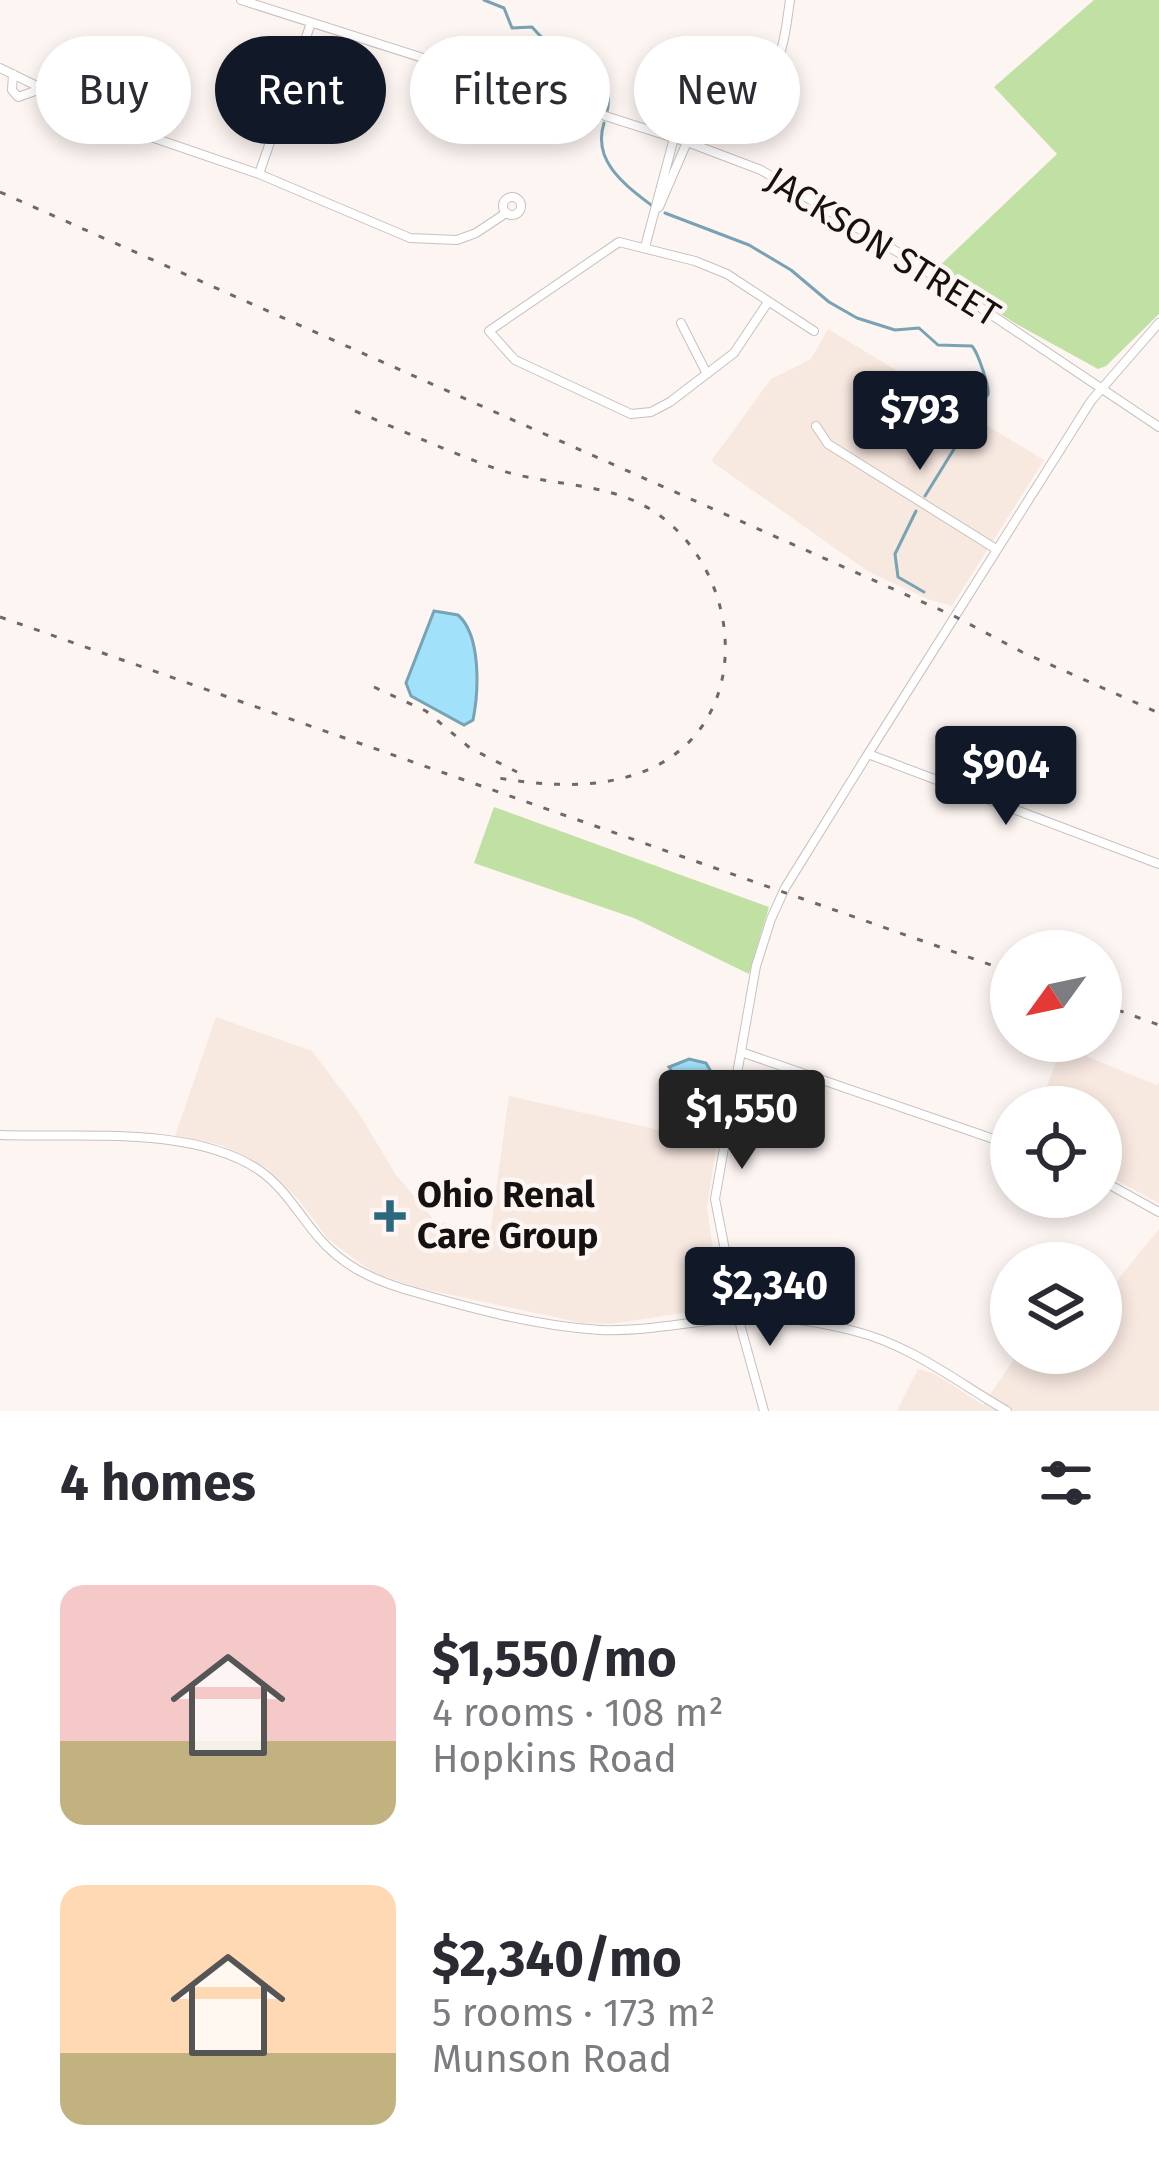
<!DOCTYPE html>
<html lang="en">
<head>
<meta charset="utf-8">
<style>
  body { margin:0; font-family:"Fira Sans",sans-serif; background:#f7f7f7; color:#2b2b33; height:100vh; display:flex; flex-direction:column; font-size:45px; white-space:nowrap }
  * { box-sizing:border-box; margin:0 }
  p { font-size:39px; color:#7c7c81 }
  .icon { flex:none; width:66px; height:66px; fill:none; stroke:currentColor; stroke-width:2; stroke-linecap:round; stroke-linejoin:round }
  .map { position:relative; height:1411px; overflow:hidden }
  .details { display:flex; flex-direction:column; background:#fff; flex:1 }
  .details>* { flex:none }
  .hud { position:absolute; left:36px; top:36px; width:1089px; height:108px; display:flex; gap:24px }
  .needle { width:78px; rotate:237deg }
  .controls { position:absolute; left:990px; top:930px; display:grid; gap:24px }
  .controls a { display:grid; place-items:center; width:132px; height:132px; border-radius:50%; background:#fff; box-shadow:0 6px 18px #0003; font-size:60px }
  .price { position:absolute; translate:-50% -102px; padding:0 27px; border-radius:12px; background:#111827; color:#fff; font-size:39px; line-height:78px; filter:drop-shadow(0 3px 6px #0008) }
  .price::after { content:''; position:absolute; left:50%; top:72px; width:36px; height:27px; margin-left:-18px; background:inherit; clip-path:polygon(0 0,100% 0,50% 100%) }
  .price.current { background:#222; color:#fff }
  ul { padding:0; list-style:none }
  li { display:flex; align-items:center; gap:36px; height:300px; padding:0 60px }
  li span { display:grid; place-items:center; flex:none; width:336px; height:240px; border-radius:24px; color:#555 }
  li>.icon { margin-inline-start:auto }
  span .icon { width:144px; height:144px; fill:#fffc; stroke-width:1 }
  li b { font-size:51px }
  h2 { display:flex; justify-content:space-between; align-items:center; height:144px; padding:0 60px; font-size:51px }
  .pill { padding:0 42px; border-radius:54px; background:#fff; box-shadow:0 6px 18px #0003; font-size:42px; line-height:108px }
  .pill.current { background:#111827; color:#fff }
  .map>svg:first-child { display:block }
  .built { fill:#f7e8e0 }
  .green { fill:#c1e0a4 }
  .water { fill:#a1e1fa; stroke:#77a3b4; stroke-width:3 }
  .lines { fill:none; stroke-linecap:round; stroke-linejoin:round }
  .stream { stroke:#77a3b4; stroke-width:3 }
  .minor-casing { stroke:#c8c0bc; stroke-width:10 }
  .minor { stroke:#fff; stroke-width:8 }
  .rail { stroke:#6e6968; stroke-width:3; stroke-dasharray:6 12; stroke-linecap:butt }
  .poi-dot { fill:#2c667f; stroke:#fdf5f2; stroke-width:4.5 }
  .labels { text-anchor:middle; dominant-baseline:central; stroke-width:9; stroke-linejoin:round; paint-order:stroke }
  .street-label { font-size:36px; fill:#141110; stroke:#fdf5f2 }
  .poi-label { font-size:36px; font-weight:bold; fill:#141110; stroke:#fdf5f2; text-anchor:start }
</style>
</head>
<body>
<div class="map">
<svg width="1159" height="1411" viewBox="0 0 1159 1411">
  <rect width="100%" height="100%" fill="#fdf5f2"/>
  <path class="built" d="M828,329l216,131 -92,146 -22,-6 -61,-28 -158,-111 60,-82 40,-20z
    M216,1017l96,34 46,61 38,63 39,46 55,13 19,-138 208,47 -10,64 14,100 -110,17 -29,-1 -163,-35 -46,-15 -45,-34 -29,-39 -32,-32 -46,-23 -46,-9z
    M1062,1046l94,39 3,-2v120l-58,-31v-65h-62z
    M1159,1229v182h-262l21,-42 17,5 48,31 35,-52h83v-40l19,-36z"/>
  <path class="green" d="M1094,0h65v314l-53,52 -8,3 -85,-47 -79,-51 123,-117 -63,-67z
    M494,807l275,100 -20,67 -115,-56 -160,-55z"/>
  <path class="water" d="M434,611l24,4c23,20 21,75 15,105l-9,5 -53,-29 -5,-13z
    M689,1059l17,4 7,12 -6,43 -8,7 -32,-3 -5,-5 10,-13 -2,-11 6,-15 -7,-11z"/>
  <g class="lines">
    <path class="stream" d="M484,0l20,8 8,20 20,-1c7,8 15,16 23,21 26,18 61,24 52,64
      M604,123c-12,38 20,61 47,82
      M665,213l84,32 42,25 38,32 28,16 38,12 24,-2 19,17 34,1c6,7 17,39 16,48l-63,102
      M916,511l-21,43 3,23 26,15"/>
    <defs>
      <path id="minor" d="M241,0l446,142 74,28 138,83 260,174
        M0,68l119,58 140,48 151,64 47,2 19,-7 30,-20
        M13,74l-1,16 6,7 23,-8
        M698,146c15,-38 43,-37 67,-65 19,-22 21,-54 25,-81
        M259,174l52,-151
        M503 206a9 9 0 1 1 18 0a9 9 0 1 1-18 0Z
        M659,207l28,-65
        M645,247l29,-109
        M768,302l-34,51 -64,49 -19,10 -20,2 -116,-54 -26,-29 130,-89 76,19 32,13 87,57
        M681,323l26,51
        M816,426l12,18 168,105
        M868,754l291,110
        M744,1053l267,92
        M0,1135c79,3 191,-10 259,35 26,18 40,45 60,68 23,27 52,41 85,51 62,18 131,37 196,41 46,2 91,-9 137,-12 39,-3 79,3 117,13 57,14 103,51 153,80
        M1101,1180l58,32
        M764,1411l-26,-94 -23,-118 41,-233 15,-47 14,-31 83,-134 223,-353 68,-78"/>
    </defs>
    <use href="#minor" class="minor-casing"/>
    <use href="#minor" class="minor"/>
    <path class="rail" d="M0,192l954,424 68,36 137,61
      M355,411c48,20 96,42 145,59 48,16 106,12 150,39 91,56 108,207 4,258 -51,24 -109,19 -162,10
      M0,617l1011,355
      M374,687l52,24 44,37 47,24
      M1101,1004l58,21"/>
  </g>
  <path class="poi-dot" d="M384 1198h12v12h12v12h-12v12h-12v-12h-12v-12h12z"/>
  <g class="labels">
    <g class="street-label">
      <text transform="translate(883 247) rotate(32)">JACKSON STREET</text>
    </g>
    <g class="poi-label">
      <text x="417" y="1195">Ohio Renal<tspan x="417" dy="41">Care Group</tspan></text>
    </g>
  </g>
</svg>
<div class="controls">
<a><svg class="needle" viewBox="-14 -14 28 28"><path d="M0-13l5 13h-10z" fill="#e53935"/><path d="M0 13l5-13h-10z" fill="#7c7c81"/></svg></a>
<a><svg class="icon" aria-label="locate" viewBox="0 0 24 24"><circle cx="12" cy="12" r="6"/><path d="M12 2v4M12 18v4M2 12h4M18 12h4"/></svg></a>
<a><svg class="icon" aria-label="layers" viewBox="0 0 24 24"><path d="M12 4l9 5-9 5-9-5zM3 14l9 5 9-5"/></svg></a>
</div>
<b class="price" style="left:920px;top:473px">$793</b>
<b class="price" style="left:1006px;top:828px">$904</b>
<b class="price current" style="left:742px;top:1172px">$1,550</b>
<b class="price" style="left:770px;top:1349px">$2,340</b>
<div class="hud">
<a class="pill">Buy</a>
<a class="pill current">Rent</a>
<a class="pill">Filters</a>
<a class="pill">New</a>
</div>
</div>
<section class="details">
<h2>4 homes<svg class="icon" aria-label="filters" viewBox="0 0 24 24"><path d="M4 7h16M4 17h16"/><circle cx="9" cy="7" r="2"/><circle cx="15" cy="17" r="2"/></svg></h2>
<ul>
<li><span style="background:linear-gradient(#f6c9c9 65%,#c2b280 0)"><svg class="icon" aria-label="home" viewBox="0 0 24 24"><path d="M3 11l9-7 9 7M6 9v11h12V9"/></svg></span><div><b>$1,550/mo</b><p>4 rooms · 108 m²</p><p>Hopkins Road</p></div></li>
<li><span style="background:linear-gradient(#ffd9b3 70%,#c2b280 0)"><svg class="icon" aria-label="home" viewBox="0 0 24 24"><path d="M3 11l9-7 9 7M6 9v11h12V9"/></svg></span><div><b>$2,340/mo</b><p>5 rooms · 173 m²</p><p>Munson Road</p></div></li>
</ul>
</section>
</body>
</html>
